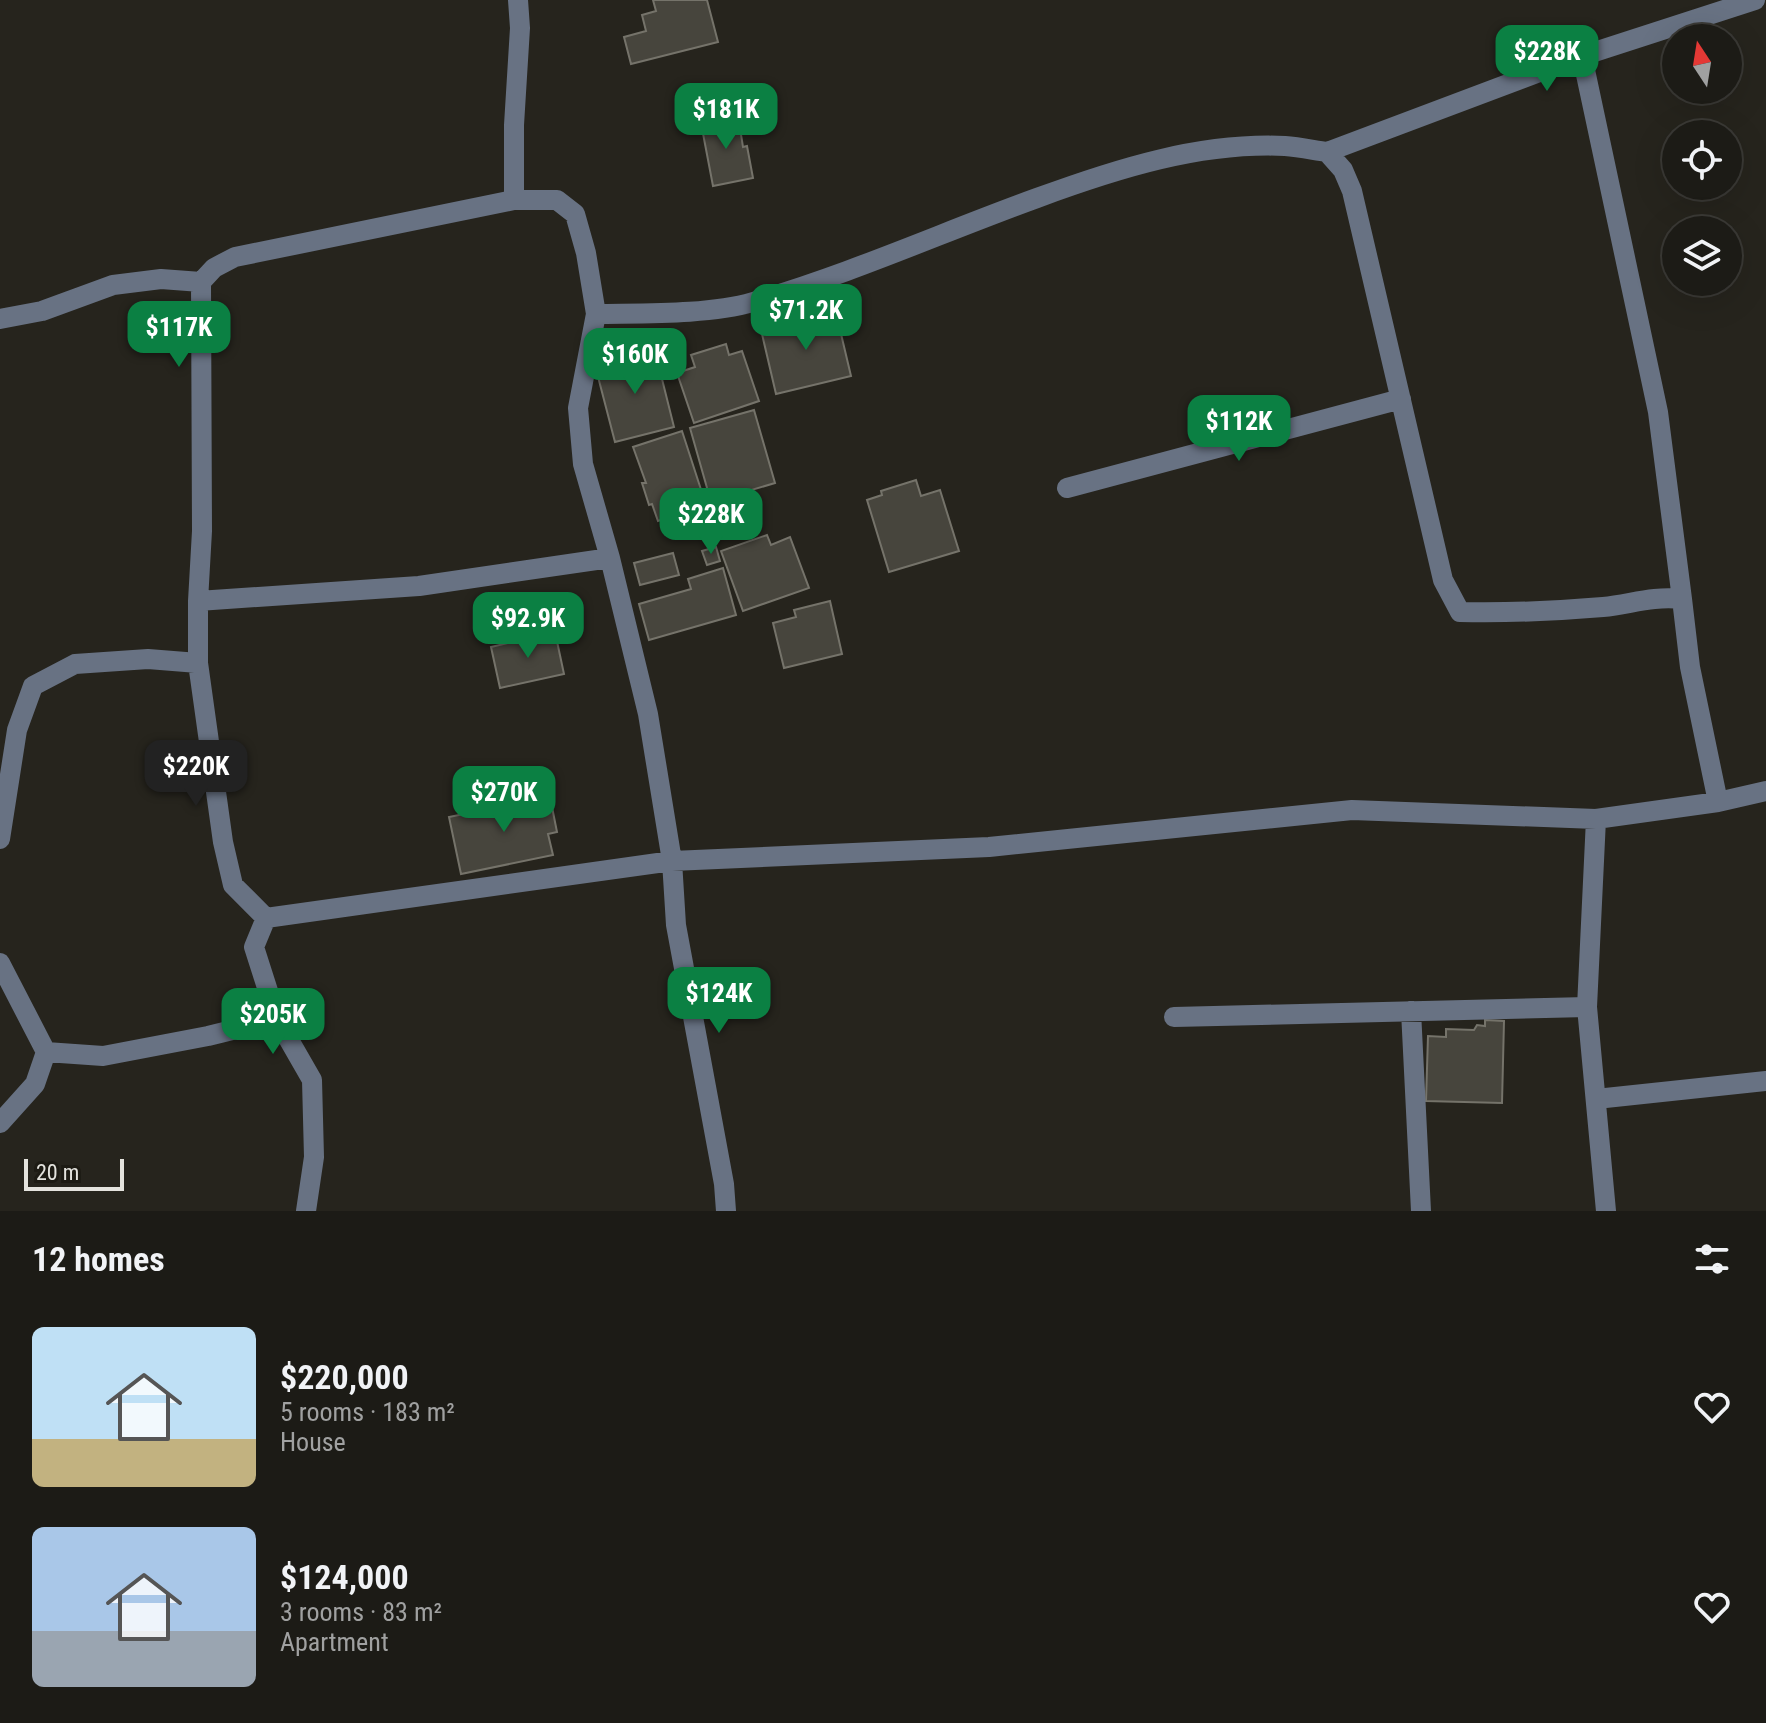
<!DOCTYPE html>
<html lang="en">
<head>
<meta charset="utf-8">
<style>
  body { margin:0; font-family:"Roboto Condensed",sans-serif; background:#292823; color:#f1f3f6; height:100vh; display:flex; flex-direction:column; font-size:30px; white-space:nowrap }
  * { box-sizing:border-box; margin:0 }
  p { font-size:26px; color:#a0a1a1 }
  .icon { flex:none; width:44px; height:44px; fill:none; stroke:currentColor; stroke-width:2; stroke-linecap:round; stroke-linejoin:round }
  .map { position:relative; height:1211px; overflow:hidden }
  .drawer { display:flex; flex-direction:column; background:#1c1b16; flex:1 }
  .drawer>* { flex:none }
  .needle { width:52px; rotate:348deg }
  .fabs { position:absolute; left:1662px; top:24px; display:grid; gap:16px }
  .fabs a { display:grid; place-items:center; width:80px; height:80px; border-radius:50%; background:#1c1b16; box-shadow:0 8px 32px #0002,0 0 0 2px #3a3935; font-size:40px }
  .scale { position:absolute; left:24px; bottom:20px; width:100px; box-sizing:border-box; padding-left:8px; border:4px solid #e4e3de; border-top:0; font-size:22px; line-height:28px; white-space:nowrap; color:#e4e3de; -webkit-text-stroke:6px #1d1b14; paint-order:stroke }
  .price { position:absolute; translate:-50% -68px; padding:0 18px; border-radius:16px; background:#0b8043; color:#fff; font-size:26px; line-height:52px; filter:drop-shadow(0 2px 4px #0008) }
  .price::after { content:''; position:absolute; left:50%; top:48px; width:24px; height:18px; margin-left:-12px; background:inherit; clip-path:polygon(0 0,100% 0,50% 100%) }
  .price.on { background:#222; color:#fff }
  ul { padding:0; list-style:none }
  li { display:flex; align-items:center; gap:24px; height:200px; padding:0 32px }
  li span { display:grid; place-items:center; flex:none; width:224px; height:160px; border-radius:12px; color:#555 }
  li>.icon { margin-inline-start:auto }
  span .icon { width:96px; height:96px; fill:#fffc; stroke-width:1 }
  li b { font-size:34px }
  h2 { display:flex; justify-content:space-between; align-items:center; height:96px; padding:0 32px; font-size:34px }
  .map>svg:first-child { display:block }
  .building { fill:#47453d; stroke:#75736a; stroke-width:2 }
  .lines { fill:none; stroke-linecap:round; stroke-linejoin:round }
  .minor { stroke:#687283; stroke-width:20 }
</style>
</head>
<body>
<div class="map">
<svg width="1766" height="1211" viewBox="0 0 1766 1211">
  <rect width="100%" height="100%" fill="#26241d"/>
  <path class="building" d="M653,0h54l11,42 -87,22 -7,-27 22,-6 -4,-16 14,-4z
    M738,116l5,31 4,-1 6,32 -40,8 -12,-63z
    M817,310l3,11 17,-4 14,59 -75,18 -14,-60 20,-5 -3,-11z
    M726,344l3,11 13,-4 17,50 -65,22 -17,-50 18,-6 -4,-12z
    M654,347l20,80 -59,15 -19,-73 27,-6 -2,-8z
    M754,410l21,73 -64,19 -21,-74z
    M682,431l24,74 -48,16 -6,-17 -3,1 -7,-22h4l-13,-36z
    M916,480l5,16 19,-6 19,61 -70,21 -22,-72 15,-5 -1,-4z
    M767,535l4,10 19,-8 19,51 -66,23 -22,-60z
    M716,547l4,14 -13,4 -5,-14z
    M673,553l6,22 -39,10 -6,-22z
    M723,568l13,47 -87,25 -10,-36 52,-15 -3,-10z
    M830,601l12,53 -58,14 -11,-45 23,-6 -2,-7z
    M555,632l9,42 -64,14 -9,-41z
    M549,792l8,40 -9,2 5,21 -92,19 -12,-57 74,-15 -1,-5z
    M1485,1020l19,1 -2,82 -76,-2 2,-65 18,1v-8l28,1 3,-5 8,1z"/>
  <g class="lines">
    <path class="minor" d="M1582,56l76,356 24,187
      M1327,152l16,18 9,21 91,389 17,32c47,1 96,-1 143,-5 29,-3 48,-11 79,-8l8,68 28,135
      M514,200h43l18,14 11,39 10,61 -18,94 5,56 27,94 38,156 24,147 4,64 48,259 2,27
      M596,314c47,-1 112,1 157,-12 97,-28 190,-70 284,-104 79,-29 163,-56 248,-52 14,1 28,4 42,6l255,-96 173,-56
      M0,319l42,-8 71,-26 48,-6 40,3
      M1067,488l334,-89
      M198,601l221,-15 191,-28
      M198,663l25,179 10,43 33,33
      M1596,819l-9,188 19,204
      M0,839l17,-109 16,-44 42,-22 73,-5 50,4v-62l4,-70 -1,-249 13,-14 21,-11 279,-57v-75l6,-97 -2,-28
      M266,918l406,-57 317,-14 363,-37 244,9 122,-17 48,-11
      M266,918l-12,29 23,72 35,61 2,77 -8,54
      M0,963l46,89 57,4 105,-20 69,-17
      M1411,1011l10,200
      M1174,1017l413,-10
      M1596,1099l170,-18
      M0,1123l35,-39 11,-32"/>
  </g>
</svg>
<div class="fabs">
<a><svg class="needle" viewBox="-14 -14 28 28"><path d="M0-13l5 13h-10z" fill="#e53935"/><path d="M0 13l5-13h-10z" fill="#a0a1a1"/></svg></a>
<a><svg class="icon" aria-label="locate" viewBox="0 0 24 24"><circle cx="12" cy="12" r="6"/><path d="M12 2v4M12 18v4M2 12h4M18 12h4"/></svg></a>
<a><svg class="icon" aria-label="layers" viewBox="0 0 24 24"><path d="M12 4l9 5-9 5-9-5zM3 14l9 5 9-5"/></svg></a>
</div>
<div class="scale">20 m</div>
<b class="price" style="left:1547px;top:93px">$228K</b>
<b class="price" style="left:726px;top:151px">$181K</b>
<b class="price" style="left:806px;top:352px">$71.2K</b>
<b class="price" style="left:179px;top:369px">$117K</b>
<b class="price" style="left:635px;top:396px">$160K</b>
<b class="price" style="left:1239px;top:463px">$112K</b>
<b class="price" style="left:711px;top:556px">$228K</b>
<b class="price" style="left:528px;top:660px">$92.9K</b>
<b class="price on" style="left:196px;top:808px">$220K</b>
<b class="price" style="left:504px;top:834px">$270K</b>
<b class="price" style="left:719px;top:1035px">$124K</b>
<b class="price" style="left:273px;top:1056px">$205K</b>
</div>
<section class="drawer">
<h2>12 homes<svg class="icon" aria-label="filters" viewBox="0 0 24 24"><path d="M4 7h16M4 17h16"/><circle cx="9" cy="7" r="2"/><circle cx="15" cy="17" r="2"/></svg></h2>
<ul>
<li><span style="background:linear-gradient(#bfe0f5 70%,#c2b280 0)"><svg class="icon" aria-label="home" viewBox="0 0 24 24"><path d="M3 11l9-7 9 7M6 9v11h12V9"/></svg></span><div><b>$220,000</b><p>5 rooms · 183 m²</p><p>House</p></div><svg class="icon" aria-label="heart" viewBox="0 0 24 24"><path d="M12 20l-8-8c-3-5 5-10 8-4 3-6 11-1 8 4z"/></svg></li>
<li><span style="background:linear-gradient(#a9c7e8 65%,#9aa5b1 0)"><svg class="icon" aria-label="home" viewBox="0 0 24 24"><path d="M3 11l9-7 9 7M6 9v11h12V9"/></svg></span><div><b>$124,000</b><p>3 rooms · 83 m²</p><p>Apartment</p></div><svg class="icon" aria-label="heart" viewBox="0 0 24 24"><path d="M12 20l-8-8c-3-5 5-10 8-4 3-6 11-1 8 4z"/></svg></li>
</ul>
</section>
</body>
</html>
